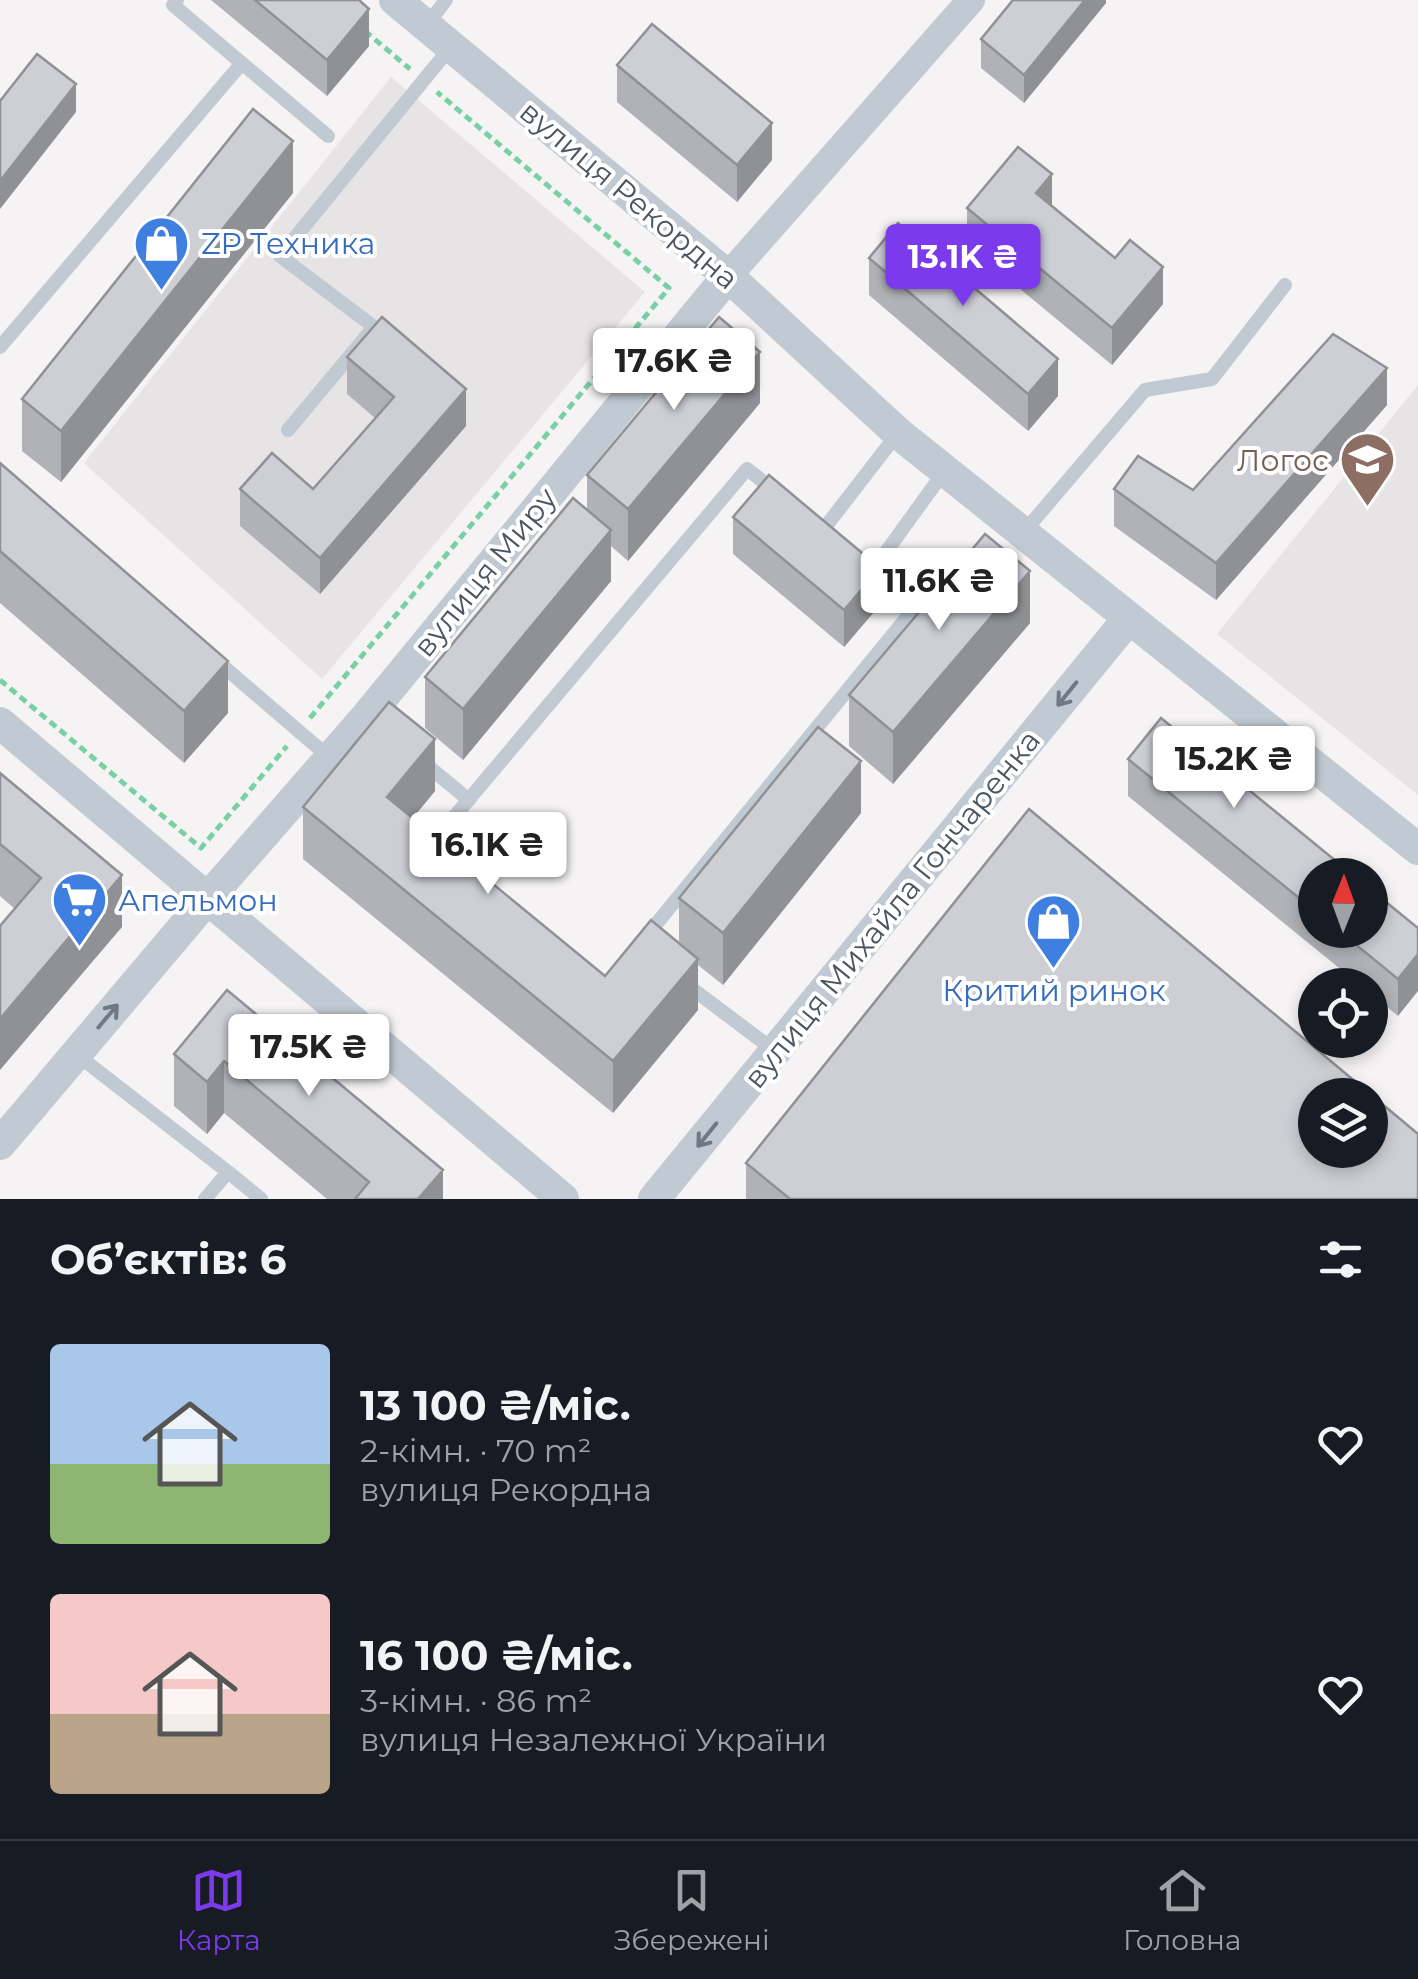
<!DOCTYPE html>
<html lang="uk">
<head>
<meta charset="utf-8">
<style>
  body { margin:0; font-family:Montserrat,sans-serif; background:#20242c; color:#f1f3f6; height:100vh; display:flex; flex-direction:column; font-size:38px; white-space:nowrap }
  * { box-sizing:border-box; margin:0 }
  p { font-size:32px; color:#9ea1a6 }
  .icon { flex:none; width:55px; height:55px; fill:none; stroke:currentColor; stroke-width:2; stroke-linecap:round; stroke-linejoin:round }
  .map { position:relative; height:1199px; overflow:hidden }
  .sheet { display:flex; flex-direction:column; background:#171b24; flex:1 }
  .sheet>* { flex:none }
  .needle { width:65px; rotate:1deg }
  .controls { position:absolute; left:1298px; top:858px; display:grid; gap:20px }
  .controls a { display:grid; place-items:center; width:90px; height:90px; border-radius:50%; background:#171b24; box-shadow:0 5px 15px #0003; font-size:50px }
  .price { position:absolute; translate:-50% -85px; padding:0 22px; border-radius:10px; background:#fff; color:#222; font-size:32px; line-height:65px; filter:drop-shadow(0 2px 5px #0008) }
  .price::after { content:''; position:absolute; left:50%; top:60px; width:30px; height:22px; margin-left:-15px; background:inherit; clip-path:polygon(0 0,100% 0,50% 100%) }
  .price.current { background:#7c3aed; color:#fff }
  ul { padding:0; list-style:none }
  li { display:flex; align-items:center; gap:30px; height:250px; padding:0 50px }
  li span { display:grid; place-items:center; flex:none; width:280px; height:200px; border-radius:10px; color:#555 }
  li>.icon { margin-inline-start:auto }
  span .icon { width:120px; height:120px; fill:#fffc; stroke-width:1 }
  li b { font-size:42px }
  h2 { display:flex; justify-content:space-between; align-items:center; height:120px; padding:0 50px; font-size:42px }
  .tab-bar { display:flex; justify-content:space-around; align-items:center; height:140px; border-top:2px solid #363941; background:#171b24; font-size:28px; color:#9ea1a6 }
  .tab-bar a { display:grid; justify-items:center; gap:5px }
  .tab-bar .current { color:#7c3aed }
  .map>svg:first-child { display:block }
  .education { fill:#e6e4e5 }
  .lines { fill:none; stroke-linecap:round; stroke-linejoin:round }
  .path { stroke:#7ad0a6; stroke-width:5; stroke-dasharray:8 5; stroke-linecap:butt }
  .service { stroke:#c1cad2; stroke-width:14 }
  .minor { stroke:#c1cad2; stroke-width:28 }
  .tertiary { stroke:#c1cad2; stroke-width:32 }
  .wall { fill:#b0b2b7 }
  .shaded-wall { fill:#909195 }
  .building { fill:#cdcfd5; stroke:#909195; stroke-width:2.5; fill-rule:evenodd }
  .oneway { stroke:#6e7983 }
  .labels { text-anchor:middle; dominant-baseline:central; stroke-width:8; stroke-linejoin:round; paint-order:stroke }
  .street-label { font-size:30px; fill:#4a5661; stroke:#fff }
  .shop-label { font-size:30px; fill:#366cbe; stroke:#fff; text-anchor:start }
  .education-label { font-size:30px; fill:#785e54; stroke:#fff; text-anchor:end }
</style>
</head>
<body>
<div class="map">
<svg width="1418" height="1199" viewBox="0 0 1418 1199">
  <rect width="100%" height="100%" fill="#f5f3f3"/>
  <path class="education" d="M391,77l254,215 -323,387 -238,-216z
    M1418,385v410l-201,-161z"/>
  <g class="lines">
    <path class="path" d="M365,31l45,38
      M0,680l201,168 86,-102
      M310,718l359,-430 -232,-196"/>
    <path class="service" d="M177,0l-4,5 155,131
      M426,26l20,-26
      M0,347l242,-284
      M288,430l86,-103 -94,-71 170,-208
      M814,522l9,8 75,-97
      M1023,533l122,-143 67,-11 73,-94
      M873,570l73,-101
      M217,661l113,97
      M423,762l46,38
      M431,850l-3,-2 319,-379 31,24
      M644,939l273,-334 -49,-39
      M686,984l89,67
      M76,1054l152,118 -23,27
      M228,1172l33,27"/>
    <path class="minor" d="M728,276l243,-276"/>
    <path class="tertiary" d="M395,0l333,276 170,157 520,416
      M0,723l563,476
      M0,1144l208,-246 159,-182 361,-440
      M654,1199l475,-581"/>
  </g>
  <path class="wall" d="M211,0h148l10,46 -42,50z
    M1106,0v3l-82,100 -43,-35v-29z
    M617,65l155,95 -35,42 -120,-100z
    M293,193l-232,289 -39,-31v-52z
    M1052,205l111,99 -51,61 -145,-120v-37z
    M869,258l189,138 -30,35 -159,-136z
    M347,357l119,69 -146,168 -80,-68v-37h73l62,-71 -28,-24z
    M760,403l-132,158 -17,-15v35l-148,179 -38,-32v-51l162,-167v-35z
    M1387,405l-171,195 -102,-74v-37l79,1z
    M0,463l228,250 -44,50 -184,-160z
    M733,517l147,88 -36,42 -111,-93z
    M1030,623l-137,161 -44,-38v-51z
    M1128,759l187,116v55l103,-2 -20,88 -28,-23v-8h-10l-232,-189z
    M0,773l122,154 -107,-18 -15,-13z
    M435,791l-22,27 192,158 74,-33v-45l182,-85 -138,172 -25,-20v45l-85,103 -310,-254v-52z
    M227,990l216,209h-116l-103,-86 -17,21 -33,-28v-52z
    M746,1163l672,36h-672z"/>
  <path class="shaded-wall" d="M1085,0h21v3l-82,100v-28z
    M369,9v37l-42,50v-36z
    M76,84v28l-76,97v-28z
    M772,123v37l-35,42v-37z
    M293,141v52l-232,289v-51z
    M1052,174v37l-16,-18z
    M1163,267v37l-51,61v-37z
    M760,352v51l-132,158v-52z
    M1058,359v37l-30,35v-37z
    M1387,368v37l-171,195v-37z
    M466,389v37l-146,168v-36z
    M611,530v51l-148,179v-51z
    M880,568v37l-36,42v-37z
    M1030,571v52l-137,161v-52z
    M228,661v52l-44,50v-52z
    M435,739v52l-48,58v-52z
    M861,761v52l-138,172v-52z
    M122,875v52l-122,143v-51z
    M1418,954v37l-20,25v-37z
    M698,959v51l-85,103v-52z
    M224,1061v52l-17,21v-52z
    M443,1170v29h-25z"/>
  <path class="building" d="M255,0h104l10,9 -42,51z
    M1013,0h72l-61,75 -43,-36z
    M652,24l120,99 -35,42 -120,-100z
    M37,54l39,30 -76,97v-80z
    M253,109l40,32 -232,290 -39,-32z
    M1018,147l34,27 -16,19 79,65 15,-18 33,27 -51,61 -145,-120z
    M898,223l160,136 -30,35 -159,-136z
    M382,317l84,72 -146,169 -80,-69 32,-36 41,36 81,-92 -47,-40z
    M719,317l41,35 -132,157 -41,-34z
    M1333,334l54,34 -171,195 -102,-74 24,-33 55,34z
    M0,463l228,198 -44,50 -184,-160z
    M769,475l111,93 -36,42 -111,-93z
    M573,498l38,32 -148,179 -38,-32z
    M985,534l45,37 -137,161 -44,-37z
    M389,702l46,37 -48,58 218,179 46,-56 47,39 -85,102 -310,-254z
    M1161,718l192,157h-38v36l-187,-152z
    M818,727l43,34 -138,172 -44,-35z
    M0,773l122,102 -122,144v-93l41,-48 -41,-34z
    M1029,809l389,325v65h-628l-44,-36zM1315,1095h55v55h-55z
    M1370,889l48,39v26l-20,25 -60,-49h32z
    M227,990l216,180 -25,29h-63l14,-17 -145,-121 -17,21 -33,-28z"/>
  <defs><path id="oneway-shaft" d="M-6 0H5M1.5-3L5.5 0L1.5 3" fill="none" stroke-width="1.6" stroke-linecap="round" stroke-linejoin="round" transform="scale(2.5)"/></defs>
  <g class="oneway">
    <use href="#oneway-shaft" transform="translate(1067 694) rotate(129)"/>
    <use href="#oneway-shaft" transform="translate(108 1016) rotate(-50)"/>
    <use href="#oneway-shaft" transform="translate(707 1135) rotate(129)"/>
  </g>
  <defs>
    <symbol id="shop-pin" viewBox="-11 -11 22 30"><path d="M0 17L-7.5 6A9.5 9.5 0 1 1 7.5 6Z" fill="#3f7fe0" stroke="#fff"/><path d="M-5-2.5h2.3a2.7 3.5 0 0 1 5.4 0H5L5.5 6h-11ZM-1.5-2.5h3a1.5 2.3 0 0 0-3 0Z" fill="#fff"/></symbol>
    <symbol id="school-pin" viewBox="-11 -11 22 30"><path d="M0 17L-7.5 6A9.5 9.5 0 1 1 7.5 6Z" fill="#8d6e63" stroke="#fff"/><path d="M0-5L7-2L0 1L-7-2ZM-4 1L0 2.5L4 1V4Q0 6-4 4Z" fill="#fff"/></symbol>
    <symbol id="supermarket-pin" viewBox="-11 -11 22 30"><path d="M0 17L-7.5 6A9.5 9.5 0 1 1 7.5 6Z" fill="#3f7fe0" stroke="#fff"/><path d="M-6-5.5h2.5l.6 2H6L4.5 2H-2.5L-4.4-4H-6ZM-1.5 3.2a1.3 1.3 0 1 0 .1 0ZM3 3.2a1.3 1.3 0 1 0 .1 0Z" fill="#fff"/></symbol>
  </defs>
  <g fill-rule="evenodd">
    <use href="#shop-pin" x="130" y="212" width="63" height="86"/>
    <use href="#school-pin" x="1336" y="428" width="63" height="86"/>
    <use href="#supermarket-pin" x="48" y="868" width="63" height="86"/>
    <use href="#shop-pin" x="1022" y="890" width="63" height="86"/>
  </g>
  <g class="labels">
    <g class="street-label">
      <text transform="translate(629 195) rotate(40)">вулиця Рекордна</text>
      <text transform="translate(485 572) rotate(-51)">вулиця Миру</text>
      <text transform="translate(892 909) rotate(-51)">вулиця Михайла Гончаренка</text>
    </g>
    <g class="shop-label">
      <text x="201" y="243">ZP Техника</text>
      <text x="118" y="900">Апельмон</text>
      <text x="1054" y="990" text-anchor="middle">Критий ринок</text>
    </g>
    <g class="education-label">
      <text x="1329" y="460">Логос</text>
    </g>
  </g>
</svg>
<div class="controls">
<a><svg class="needle" viewBox="-14 -14 28 28"><path d="M0-13l5 13h-10z" fill="#e53935"/><path d="M0 13l5-13h-10z" fill="#9ea1a6"/></svg></a>
<a><svg class="icon" aria-label="locate" viewBox="0 0 24 24"><circle cx="12" cy="12" r="6"/><path d="M12 2v4M12 18v4M2 12h4M18 12h4"/></svg></a>
<a><svg class="icon" aria-label="layers" viewBox="0 0 24 24"><path d="M12 4l9 5-9 5-9-5zM3 14l9 5 9-5"/></svg></a>
</div>
<b class="price current" style="left:963px;top:309px">13.1K ₴</b>
<b class="price" style="left:674px;top:413px">17.6K ₴</b>
<b class="price" style="left:939px;top:633px">11.6K ₴</b>
<b class="price" style="left:1234px;top:811px">15.2K ₴</b>
<b class="price" style="left:488px;top:897px">16.1K ₴</b>
<b class="price" style="left:309px;top:1099px">17.5K ₴</b>
</div>
<section class="sheet">
<h2>Об’єктів: 6<svg class="icon" aria-label="filters" viewBox="0 0 24 24"><path d="M4 7h16M4 17h16"/><circle cx="9" cy="7" r="2"/><circle cx="15" cy="17" r="2"/></svg></h2>
<ul>
<li><span style="background:linear-gradient(#a9c7e8 60%,#8fb573 0)"><svg class="icon" aria-label="home" viewBox="0 0 24 24"><path d="M3 11l9-7 9 7M6 9v11h12V9"/></svg></span><div><b>13 100 ₴/міс.</b><p>2-кімн. · 70 m²</p><p>вулиця Рекордна</p></div><svg class="icon" aria-label="heart" viewBox="0 0 24 24"><path d="M12 20l-8-8c-3-5 5-10 8-4 3-6 11-1 8 4z"/></svg></li>
<li><span style="background:linear-gradient(#f6c9c9 60%,#b9a48a 0)"><svg class="icon" aria-label="home" viewBox="0 0 24 24"><path d="M3 11l9-7 9 7M6 9v11h12V9"/></svg></span><div><b>16 100 ₴/міс.</b><p>3-кімн. · 86 m²</p><p>вулиця Незалежної України</p></div><svg class="icon" aria-label="heart" viewBox="0 0 24 24"><path d="M12 20l-8-8c-3-5 5-10 8-4 3-6 11-1 8 4z"/></svg></li>
</ul>
</section>
<nav class="tab-bar">
<a class="current"><svg class="icon" aria-label="map" viewBox="0 0 24 24"><path d="M3 6l6-2 6 2 6-2v14l-6 2-6-2-6 2zM9 4v14M15 6v14"/></svg>Карта</a>
<a><svg class="icon" aria-label="saved" viewBox="0 0 24 24"><path d="M7 4h10v16l-5-4-5 4z"/></svg>Збережені</a>
<a><svg class="icon" aria-label="home" viewBox="0 0 24 24"><path d="M3 11l9-7 9 7M6 9v11h12V9"/></svg>Головна</a>
</nav>
</body>
</html>
